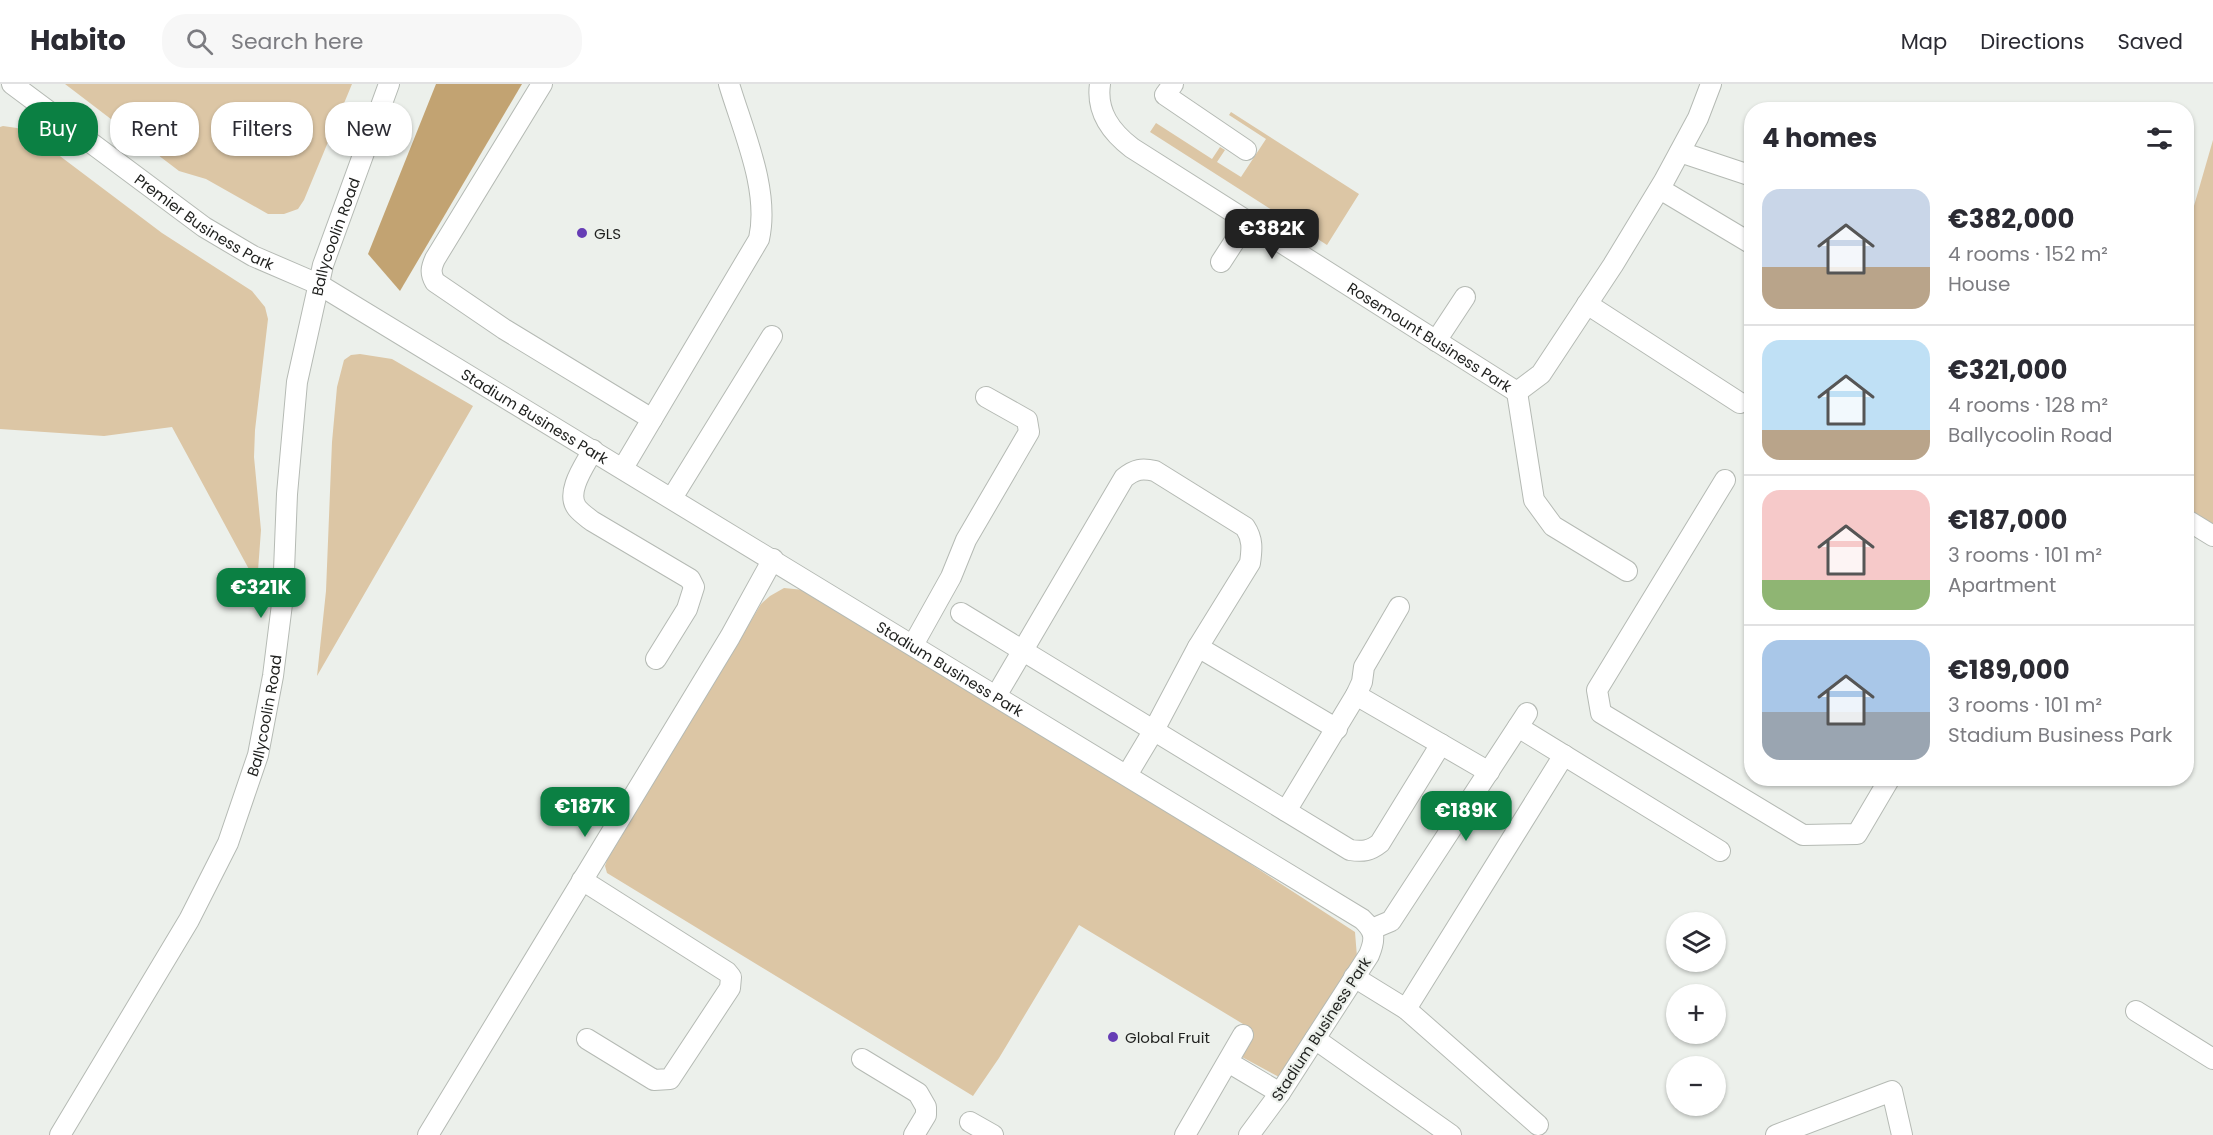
<!DOCTYPE html>
<html lang="en">
<head>
<meta charset="utf-8">
<style>
  body { margin:0; font-family:Poppins,sans-serif; background:#f7f7f7; color:#2b2b33; height:100vh; display:flex; flex-direction:column; font-size:22px; white-space:nowrap }
  * { box-sizing:border-box; margin:0 }
  p { font-size:20px; color:#7c7c81 }
  .icon { flex:none; width:33px; height:33px; fill:none; stroke:currentColor; stroke-width:2; stroke-linecap:round; stroke-linejoin:round }
  .map { position:relative; flex:1; overflow:hidden }
  .sheet { position:absolute; left:1744px; top:18px; width:450px; height:684px; display:flex; flex-direction:column; background:#fff; border-radius:24px; box-shadow:0 2px 4px #0004 }
  .sheet>* { flex:none }
  .guide { position:absolute; left:18px; top:18px; width:570px; height:54px; display:flex; gap:12px }
  .fabs { position:absolute; left:1666px; top:828px; display:grid; gap:12px }
  .fabs a { display:grid; place-items:center; width:60px; height:60px; border-radius:50%; background:#fff; box-shadow:0 2px 4px #0004; font-size:30px }
  .price { position:absolute; translate:-50% -51px; padding:0 14px; border-radius:12px; background:#0b8043; color:#fff; font-size:20px; line-height:39px; filter:drop-shadow(0 2px 3px #0008) }
  .price::after { content:''; position:absolute; left:50%; top:36px; width:18px; height:14px; margin-left:-9px; background:inherit; clip-path:polygon(0 0,100% 0,50% 100%) }
  .price.selected { background:#222; color:#fff }
  ul { padding:0; list-style:none }
  li { display:flex; align-items:center; gap:18px; height:150px; padding:0 18px }
  li+li { border-top:2px solid #e1e1e2 }
  li span { display:grid; place-items:center; flex:none; width:168px; height:120px; border-radius:18px; color:#555 }
  li>.icon { margin-inline-start:auto }
  span .icon { width:72px; height:72px; fill:#fffc; stroke-width:1 }
  li b { font-size:26px }
  h2 { display:flex; justify-content:space-between; align-items:center; height:72px; padding:0 18px; font-size:26px }
  .tag { padding:0 21px; border-radius:24px; background:#fff; box-shadow:0 2px 4px #0004; font-size:21px; line-height:54px }
  .tag.selected { background:#0b8043; color:#fff }
  header { display:flex; align-items:center; gap:36px; box-sizing:border-box; height:84px; padding:0 30px; background:#fff; border-bottom:2px solid #e1e1e2 }
  header strong { font-size:28px }
  nav { display:flex; gap:33px; margin-inline-start:auto; font-size:21px }
  .search { width:420px; height:54px; background:#f7f7f7; display:flex; align-items:center; gap:15px; box-sizing:border-box; padding:0 21px; border-radius:24px; color:#7c7c81; font-size:22px }
  .map>svg:first-child { display:block }
  .green { fill:#dcc6a5 }
  .forest { fill:#c2a372 }
  .lines { fill:none; stroke-linecap:round; stroke-linejoin:round }
  .minor-casing { stroke:#b5bab4; stroke-width:22 }
  .minor { stroke:#fff; stroke-width:20 }
  .poi-dot { fill:#663db5; stroke:#ecf0eb; stroke-width:2 }
  .labels { text-anchor:middle; dominant-baseline:central; stroke-width:4.5; stroke-linejoin:round; paint-order:stroke }
  .street-label { font-size:15px; fill:#1f201e; stroke:#ecf0eb }
  .poi-label { font-size:15px; fill:#1f201e; stroke:#ecf0eb; text-anchor:start }
</style>
</head>
<body>
<header>
<strong>Habito</strong>
<div class="search"><svg class="icon" aria-label="search" viewBox="0 0 24 24"><circle cx="10" cy="10" r="6"/><path d="M15 15l6 6"/></svg>Search here</div>
<nav><a>Map</a><a>Directions</a><a>Saved</a></nav>
</header>
<div class="map">
<svg width="2213" height="1051" viewBox="0 0 2213 1051">
  <rect width="100%" height="100%" fill="#ecf0eb"/>
  <path class="green" d="M65,0h287l-48,116 -6,9 -14,5h-16l-62,-35 -27,-8z
    M1231,28l128,82 -32,51 -177,-113 6,-9 56,36 8,-12 5,3 -8,12 24,15 25,-38 -37,-24z
    M3,42l14,2 11,4 134,101 90,58 13,16 3,12 -13,111 -1,27 7,73 -4,54 -85,-157 -68,9 -104,-7v-302z
    M2213,56v386l-26,-16v-280z
    M360,270l32,5 81,47 -156,270 9,-85 6,-149 5,-55 7,-27 7,-5z
    M784,504l20,2 431,264 120,78 2,25 -78,120 -37,-20 11,-27 -174,-105 -80,133 -26,38 -366,-223 -2,-7 2,-6 154,-256 9,-8z"/>
  <path class="forest" d="M436,0h86l-122,207 -32,-37z"/>
  <g class="lines">
    <defs>
      <g id="minor">
        <path id="s1" d="M12,0l192,143 49,29 65,28 1044,635c13,12 14,19 7,36l-89,138 -31,42"/>
        <path d="M542,0l-107,175c-4,9 -5,14 0,23l69,47 148,90"/>
        <path id="s2" d="M1100,0c-4,28 11,48 32,64l385,244"/>
        <path d="M1173,0l-8,11 81,55"/>
        <path d="M1680,68l72,24"/>
        <path d="M1660,105l92,55"/>
        <path d="M1221,178l26,-40"/>
        <path d="M1587,220l153,99"/>
        <path d="M1436,257l29,-44"/>
        <path d="M1517,308l24,-18 72,-109 51,-84 34,-63 13,-34"/>
        <path d="M1517,308l17,108 19,26 74,45"/>
        <path d="M593,366c-8,15 -28,42 -16,58 4,5 10,9 15,13l98,58 4,8 -7,22 -31,50"/>
        <path d="M623,384l136,-229c11,-49 -16,-108 -30,-155"/>
        <path d="M1725,396l-128,210 4,23 202,122 54,-1 33,-56"/>
        <path d="M672,414l100,-162"/>
        <path d="M2187,436l26,16"/>
        <path d="M961,529l389,237c13,2 20,1 30,-7l61,-99"/>
        <path d="M913,561l38,-68 15,-37 63,-108 -2,-12 -41,-23"/>
        <path d="M1198,563l139,82"/>
        <path d="M1356,611l133,77"/>
        <path d="M996,612l128,-218c11,-9 18,-10 31,-7l90,56c8,12 7,22 5,36l-52,84 -44,83 -27,45"/>
        <path d="M1518,643l202,124"/>
        <path d="M1286,727l70,-116 6,-13 2,-15 35,-60"/>
        <path d="M582,796l145,92 4,5 -1,11 -60,91 -16,1 -67,-41"/>
        <path d="M1372,845l19,-8 136,-208"/>
        <path d="M1354,893l52,32 132,116"/>
        <path d="M1406,925l158,-254"/>
        <path d="M2136,927l77,48"/>
        <path d="M1315,955l136,96"/>
        <path d="M862,975l56,34 8,14v8l-12,20"/>
        <path d="M1228,978l52,31"/>
        <path d="M970,1038l23,13"/>
        <path id="s3" d="M60,1051l129,-215 39,-77 30,-88 15,-79 10,-80 4,-102 10,-112 26,-117 66,-181"/>
        <path d="M428,1051l302,-498 43,-78"/>
        <path d="M1185,1051l58,-100"/>
        <path d="M1776,1051l116,-44 10,44"/>
      </g>
    </defs>
    <use href="#minor" class="minor-casing"/>
    <use href="#minor" class="minor"/>
  </g>
  <g class="poi-dot">
    <circle cx="582" cy="149" r="6"/>
    <circle cx="1113" cy="953" r="6"/>
  </g>
  <g class="labels">
    <g class="street-label">
      <text stroke="none"><textPath href="#s1" startOffset="237">Premier Business Park</textPath></text>
      <text stroke="none"><textPath href="#s3" startOffset="956">Ballycoolin Road</textPath></text>
      <text stroke="none"><textPath href="#s2" startOffset="428">Rosemount Business Park</textPath></text>
      <text stroke="none"><textPath href="#s1" startOffset="621">Stadium Business Park</textPath></text>
      <text stroke="none"><textPath href="#s1" startOffset="1107">Stadium Business Park</textPath></text>
      <text stroke="none"><textPath href="#s3" startOffset="470">Ballycoolin Road</textPath></text>
      <text transform="translate(1321 945) rotate(-57)">Stadium Business Park</text>
    </g>
    <g class="poi-label">
      <text x="594" y="149">GLS</text>
      <text x="1125" y="953">Global Fruit</text>
    </g>
  </g>
</svg>
<div class="fabs">
<a><svg class="icon" aria-label="layers" viewBox="0 0 24 24"><path d="M12 4l9 5-9 5-9-5zM3 14l9 5 9-5"/></svg></a>
<a>+</a>
<a>−</a>
</div>
<b class="price selected" style="left:1272px;top:176px">€382K</b>
<b class="price" style="left:261px;top:535px">€321K</b>
<b class="price" style="left:585px;top:754px">€187K</b>
<b class="price" style="left:1466px;top:758px">€189K</b>
<div class="guide">
<a class="tag selected">Buy</a>
<a class="tag">Rent</a>
<a class="tag">Filters</a>
<a class="tag">New</a>
</div>
<section class="sheet">
<h2>4 homes<svg class="icon" aria-label="filters" viewBox="0 0 24 24"><path d="M4 7h16M4 17h16"/><circle cx="9" cy="7" r="2"/><circle cx="15" cy="17" r="2"/></svg></h2>
<ul>
<li><span style="background:linear-gradient(#c9d6e8 65%,#b9a48a 0)"><svg class="icon" aria-label="home" viewBox="0 0 24 24"><path d="M3 11l9-7 9 7M6 9v11h12V9"/></svg></span><div><b>€382,000</b><p>4 rooms · 152 m²</p><p>House</p></div></li>
<li><span style="background:linear-gradient(#bfe0f5 75%,#b9a48a 0)"><svg class="icon" aria-label="home" viewBox="0 0 24 24"><path d="M3 11l9-7 9 7M6 9v11h12V9"/></svg></span><div><b>€321,000</b><p>4 rooms · 128 m²</p><p>Ballycoolin Road</p></div></li>
<li><span style="background:linear-gradient(#f6c9c9 75%,#8fb573 0)"><svg class="icon" aria-label="home" viewBox="0 0 24 24"><path d="M3 11l9-7 9 7M6 9v11h12V9"/></svg></span><div><b>€187,000</b><p>3 rooms · 101 m²</p><p>Apartment</p></div></li>
<li><span style="background:linear-gradient(#a9c7e8 60%,#9aa5b1 0)"><svg class="icon" aria-label="home" viewBox="0 0 24 24"><path d="M3 11l9-7 9 7M6 9v11h12V9"/></svg></span><div><b>€189,000</b><p>3 rooms · 101 m²</p><p>Stadium Business Park</p></div></li>
</ul>
</section>
</div>
</body>
</html>
